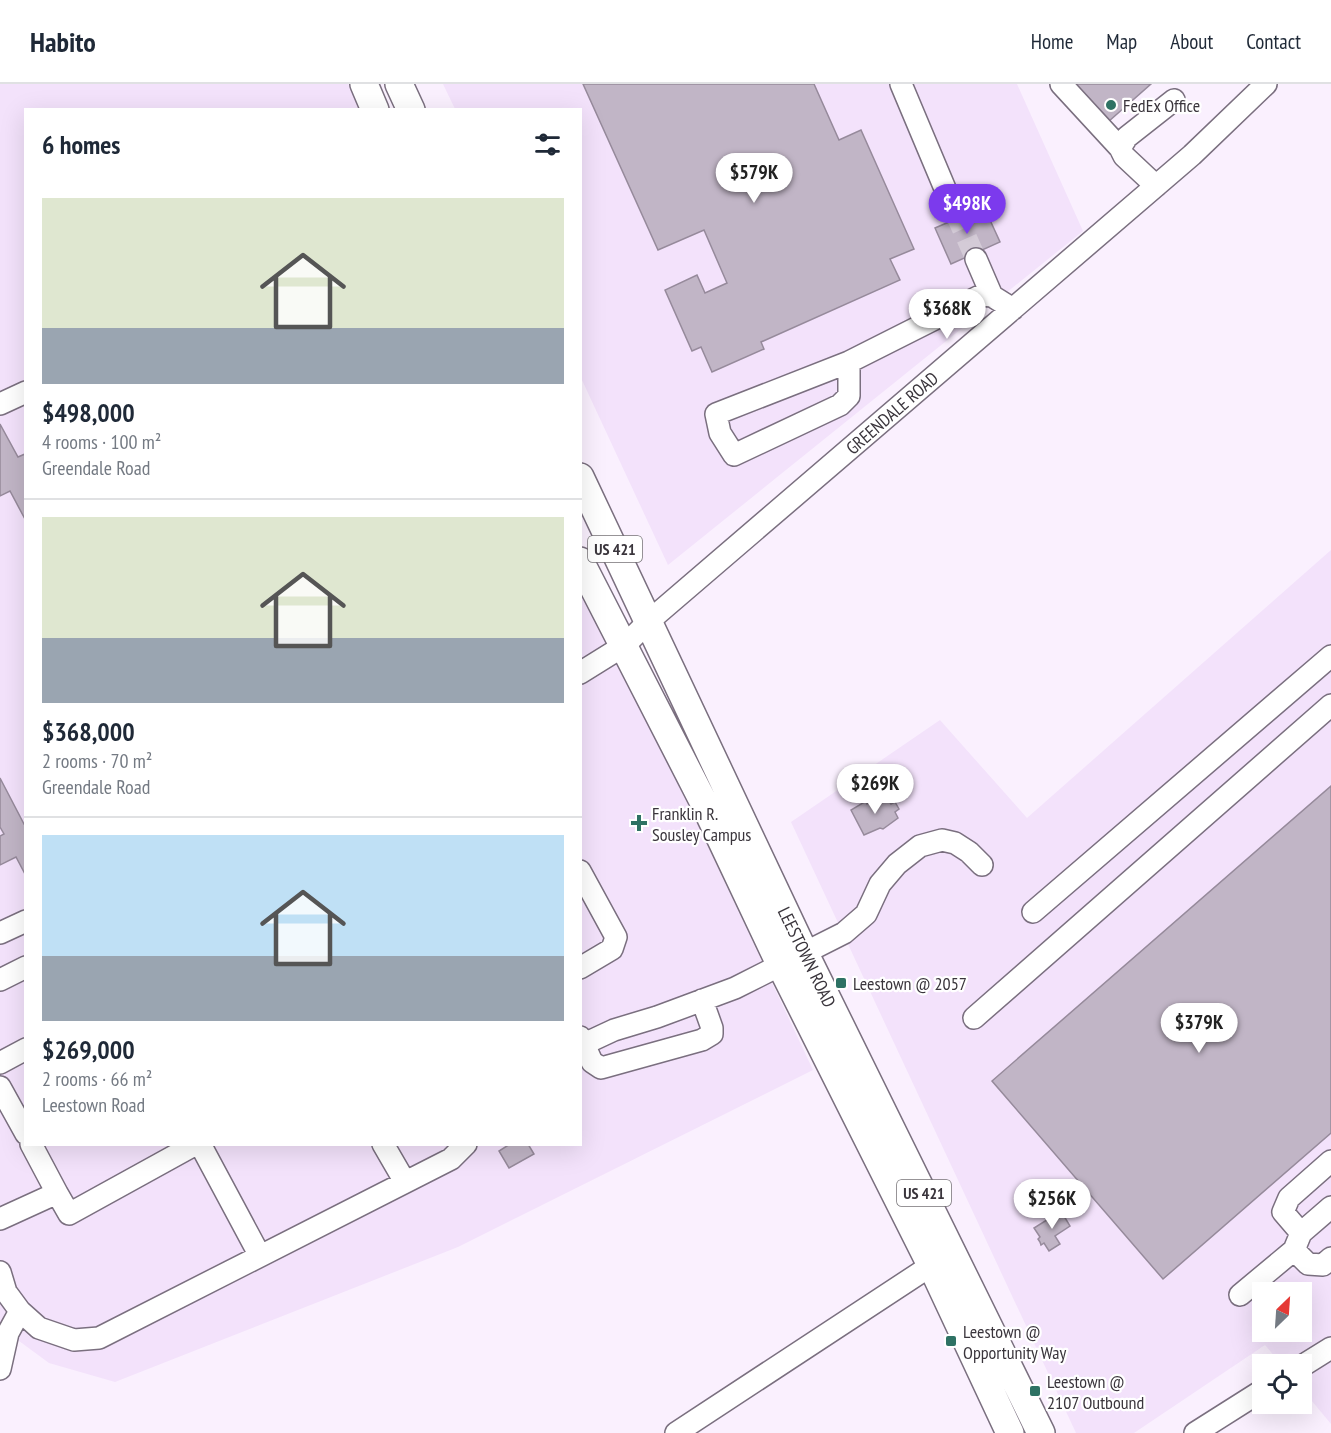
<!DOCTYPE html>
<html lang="en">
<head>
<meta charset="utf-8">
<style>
  body { margin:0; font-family:"PT Sans Narrow",sans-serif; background:#f6f6f7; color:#1f2937; height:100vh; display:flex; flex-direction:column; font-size:22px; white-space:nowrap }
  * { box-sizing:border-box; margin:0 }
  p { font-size:20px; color:#747a83 }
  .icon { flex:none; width:33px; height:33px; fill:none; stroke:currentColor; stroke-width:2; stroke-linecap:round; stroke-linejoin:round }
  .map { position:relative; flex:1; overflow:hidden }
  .panel { position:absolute; left:24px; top:24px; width:558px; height:1038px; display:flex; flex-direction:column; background:#fff; border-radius:0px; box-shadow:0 6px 24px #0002 }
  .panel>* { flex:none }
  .needle { width:39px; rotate:25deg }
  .fabs { position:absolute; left:1252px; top:1198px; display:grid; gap:12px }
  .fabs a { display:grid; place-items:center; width:60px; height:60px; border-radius:0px; background:#fff; box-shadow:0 6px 24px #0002; font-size:30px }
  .price { position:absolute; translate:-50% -51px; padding:0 14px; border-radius:21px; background:#fff; color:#222; font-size:20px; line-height:39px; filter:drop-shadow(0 2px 3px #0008) }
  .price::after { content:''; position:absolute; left:50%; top:36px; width:18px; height:14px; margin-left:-9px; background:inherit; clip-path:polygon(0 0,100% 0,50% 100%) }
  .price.active { background:#7c3aed; color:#fff }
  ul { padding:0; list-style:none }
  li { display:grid; align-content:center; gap:12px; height:318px; padding:0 18px }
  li+li { border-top:2px solid #e0e1e3 }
  li span { display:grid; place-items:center; height:186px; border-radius:0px; color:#555 }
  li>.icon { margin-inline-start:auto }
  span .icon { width:108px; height:108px; fill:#fffc; stroke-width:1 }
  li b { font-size:26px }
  h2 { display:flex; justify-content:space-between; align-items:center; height:72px; padding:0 18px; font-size:26px }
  header { display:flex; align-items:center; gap:36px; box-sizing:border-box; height:84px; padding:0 30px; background:#fff; border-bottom:2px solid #e0e1e3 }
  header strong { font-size:28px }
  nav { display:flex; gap:33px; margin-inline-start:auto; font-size:21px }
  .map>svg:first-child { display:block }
  .built { fill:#f3e2fb; fill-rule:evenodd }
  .building { fill:#c1b5c6; stroke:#968a9b; stroke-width:1.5 }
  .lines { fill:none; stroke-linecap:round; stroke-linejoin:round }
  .minor-tunnel { stroke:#d4cbd7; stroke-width:21; stroke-dasharray:21 10; stroke-linecap:butt }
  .minor-casing { stroke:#7a6f7f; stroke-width:24 }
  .major-casing { stroke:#7a6f7f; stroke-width:30 }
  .minor { stroke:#fff; stroke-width:21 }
  .major { stroke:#fff; stroke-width:27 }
  .poi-dot { fill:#2e7264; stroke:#fff; stroke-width:2 }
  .labels { text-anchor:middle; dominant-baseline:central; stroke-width:4.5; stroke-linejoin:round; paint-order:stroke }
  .shield { fill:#fff; stroke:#757276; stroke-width:1.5 }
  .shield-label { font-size:16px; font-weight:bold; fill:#3a353c }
  .poi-label { font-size:18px; fill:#3a353c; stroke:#fff; text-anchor:start }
  .street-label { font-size:18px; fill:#3a353c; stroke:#fff }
</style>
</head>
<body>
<header>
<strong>Habito</strong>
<nav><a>Home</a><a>Map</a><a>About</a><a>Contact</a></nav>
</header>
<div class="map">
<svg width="1331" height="1349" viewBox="0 0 1331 1349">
  <rect width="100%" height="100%" fill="#faf0fe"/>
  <path class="built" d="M0,0h348l12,25 -334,1v1034h554l1,-568 232,494 -355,177 -343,135 -66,-19 -49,-36z
    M443,0h574l66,147 -415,334 -87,-187 -1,-268 -125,-1z
    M1331,466v874l-29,-35v-24h-20l-17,-20 -131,88h-58l-285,-611 149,-102 87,98zM1263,1209h39v39h-39z"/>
  <path class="building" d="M583,0h231l25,56 22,-10 53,119 -24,10 10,21 -139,62 3,7 -52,23 -11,-25 -9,4 -27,-61 32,-15 8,18 22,-10 -23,-53 -46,20z
    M1075,0h76l-43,38z
    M984,123l16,35 -49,22 -16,-36z
    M0,340l18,33 7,-3 1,1v66l-16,-30 -10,5z
    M0,694l24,46 2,-1v53l-10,-19 -16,8v-29l4,-2 -4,-7z
    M1331,702v347l-168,146 -171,-198z
    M887,714l4,6 4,-2 4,7 -4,3 3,6 -15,11 -3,-1 -16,7 -13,-25 15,-9 1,3 9,-5 2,3z
    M510,1060h18l6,10 -25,14 -10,-17z
    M1061,1127l9,15 -15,10 5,8 -11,7 -5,-8 -3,2 -1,-3 -2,-3 2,-2 -6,-9z"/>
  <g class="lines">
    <path class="minor-tunnel" d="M954,126l22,49"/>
    <defs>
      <path id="minor" d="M901,0l53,126
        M1061,0l59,64
        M1156,102l-32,-30 -4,-8 7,-11 47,-37
        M976,175l16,37
        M849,278v34l-9,9 -106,50 -14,-22 -4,-19 133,-52 133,-67 10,1 21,13
        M0,320l26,-12
        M580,589l45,-28 24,-24 543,-466 74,-71
        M580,787l36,66 -4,12 -32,19
        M1033,828l298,-256
        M0,849l26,-12
        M0,896l26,-13
        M974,934l357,-313
        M580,953l4,7 30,-14 43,-13 78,-29 109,-55 22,-19 14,-30 17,-20 23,-18 22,-6 13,3 14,9 13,13
        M580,962l4,-2 8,18 9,6 101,-28 10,-6v-6l-10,-28
        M0,979l26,-14
        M0,1003l26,47
        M200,1060l60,112
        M383,1060l22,38
        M57,1109l12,21 127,-70
        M1331,1123l-30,26 -7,17 14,14 15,1 8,-7
        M0,1135l57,-26 -26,-49
        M1301,1149l-18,-21 6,-14 42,-37
        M0,1188l6,20 14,19 19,17 35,12 25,-2 352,-179 15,-15
        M1240,1211l54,-45
        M1302,1282l29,-18
        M0,1285l8,-36 12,-22
        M676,1349l268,-176
        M1195,1349l68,-43"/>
      <path id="major" d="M364,0l11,26
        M399,0l12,26
        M580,393l225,477 236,479
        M580,477l123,240 78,165 155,309 74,158"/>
    </defs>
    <use href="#minor" class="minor-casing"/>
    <use href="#major" class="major-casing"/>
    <use href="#minor" class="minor"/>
    <use href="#major" class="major"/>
  </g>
  <g class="poi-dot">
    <circle cx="1111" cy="21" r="6"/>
    <path d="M636 730h6v6h6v6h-6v6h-6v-6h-6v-6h6z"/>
    <rect x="835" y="893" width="12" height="12" rx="3"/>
    <rect x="945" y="1251" width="12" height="12" rx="3"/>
    <rect x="1029" y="1301" width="12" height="12" rx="3"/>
  </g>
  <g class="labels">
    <g class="shield">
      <rect x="588" y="452" width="54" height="26" rx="4.5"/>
      <rect x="897" y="1096" width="54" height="26" rx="4.5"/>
    </g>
    <g class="shield-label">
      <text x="615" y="465">US 421</text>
      <text x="924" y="1109">US 421</text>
    </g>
    <g class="poi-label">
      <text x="1123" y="21">FedEx Office</text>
      <text x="652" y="729">Franklin R.<tspan x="652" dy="21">Sousley Campus</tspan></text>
      <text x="853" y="899">Leestown @ 2057</text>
      <text x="963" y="1247">Leestown @<tspan x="963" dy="21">Opportunity Way</tspan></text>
      <text x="1047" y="1297">Leestown @<tspan x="1047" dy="21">2107 Outbound</tspan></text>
    </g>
    <g class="street-label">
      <text transform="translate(892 329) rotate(-41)">GREENDALE ROAD</text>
      <text transform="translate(807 873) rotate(64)">LEESTOWN ROAD</text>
    </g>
  </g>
</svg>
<div class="fabs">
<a><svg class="needle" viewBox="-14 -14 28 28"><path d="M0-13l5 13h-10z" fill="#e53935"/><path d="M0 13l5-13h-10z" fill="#747a83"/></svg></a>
<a><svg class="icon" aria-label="locate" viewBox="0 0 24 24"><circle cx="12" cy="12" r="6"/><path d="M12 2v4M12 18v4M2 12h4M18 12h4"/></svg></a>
</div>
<b class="price" style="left:754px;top:120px">$579K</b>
<b class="price active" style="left:967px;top:151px">$498K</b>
<b class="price" style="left:947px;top:256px">$368K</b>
<b class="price" style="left:875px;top:731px">$269K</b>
<b class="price" style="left:1199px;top:970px">$379K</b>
<b class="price" style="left:1052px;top:1146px">$256K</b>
<section class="panel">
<h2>6 homes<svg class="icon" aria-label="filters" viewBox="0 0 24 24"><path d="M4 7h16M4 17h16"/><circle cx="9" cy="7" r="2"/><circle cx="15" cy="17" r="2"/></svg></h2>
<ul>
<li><span style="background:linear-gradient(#dfe7d0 70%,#9aa5b1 0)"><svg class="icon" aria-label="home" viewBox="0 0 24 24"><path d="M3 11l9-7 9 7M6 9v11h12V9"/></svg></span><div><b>$498,000</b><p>4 rooms · 100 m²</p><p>Greendale Road</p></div></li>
<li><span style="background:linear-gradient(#dfe7d0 65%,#9aa5b1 0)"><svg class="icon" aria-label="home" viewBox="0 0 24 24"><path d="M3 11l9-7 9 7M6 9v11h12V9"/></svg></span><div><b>$368,000</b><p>2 rooms · 70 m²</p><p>Greendale Road</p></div></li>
<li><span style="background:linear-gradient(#bfe0f5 65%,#9aa5b1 0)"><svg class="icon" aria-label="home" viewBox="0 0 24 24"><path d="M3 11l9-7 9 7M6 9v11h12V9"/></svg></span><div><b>$269,000</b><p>2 rooms · 66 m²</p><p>Leestown Road</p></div></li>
</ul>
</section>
</div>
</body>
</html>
